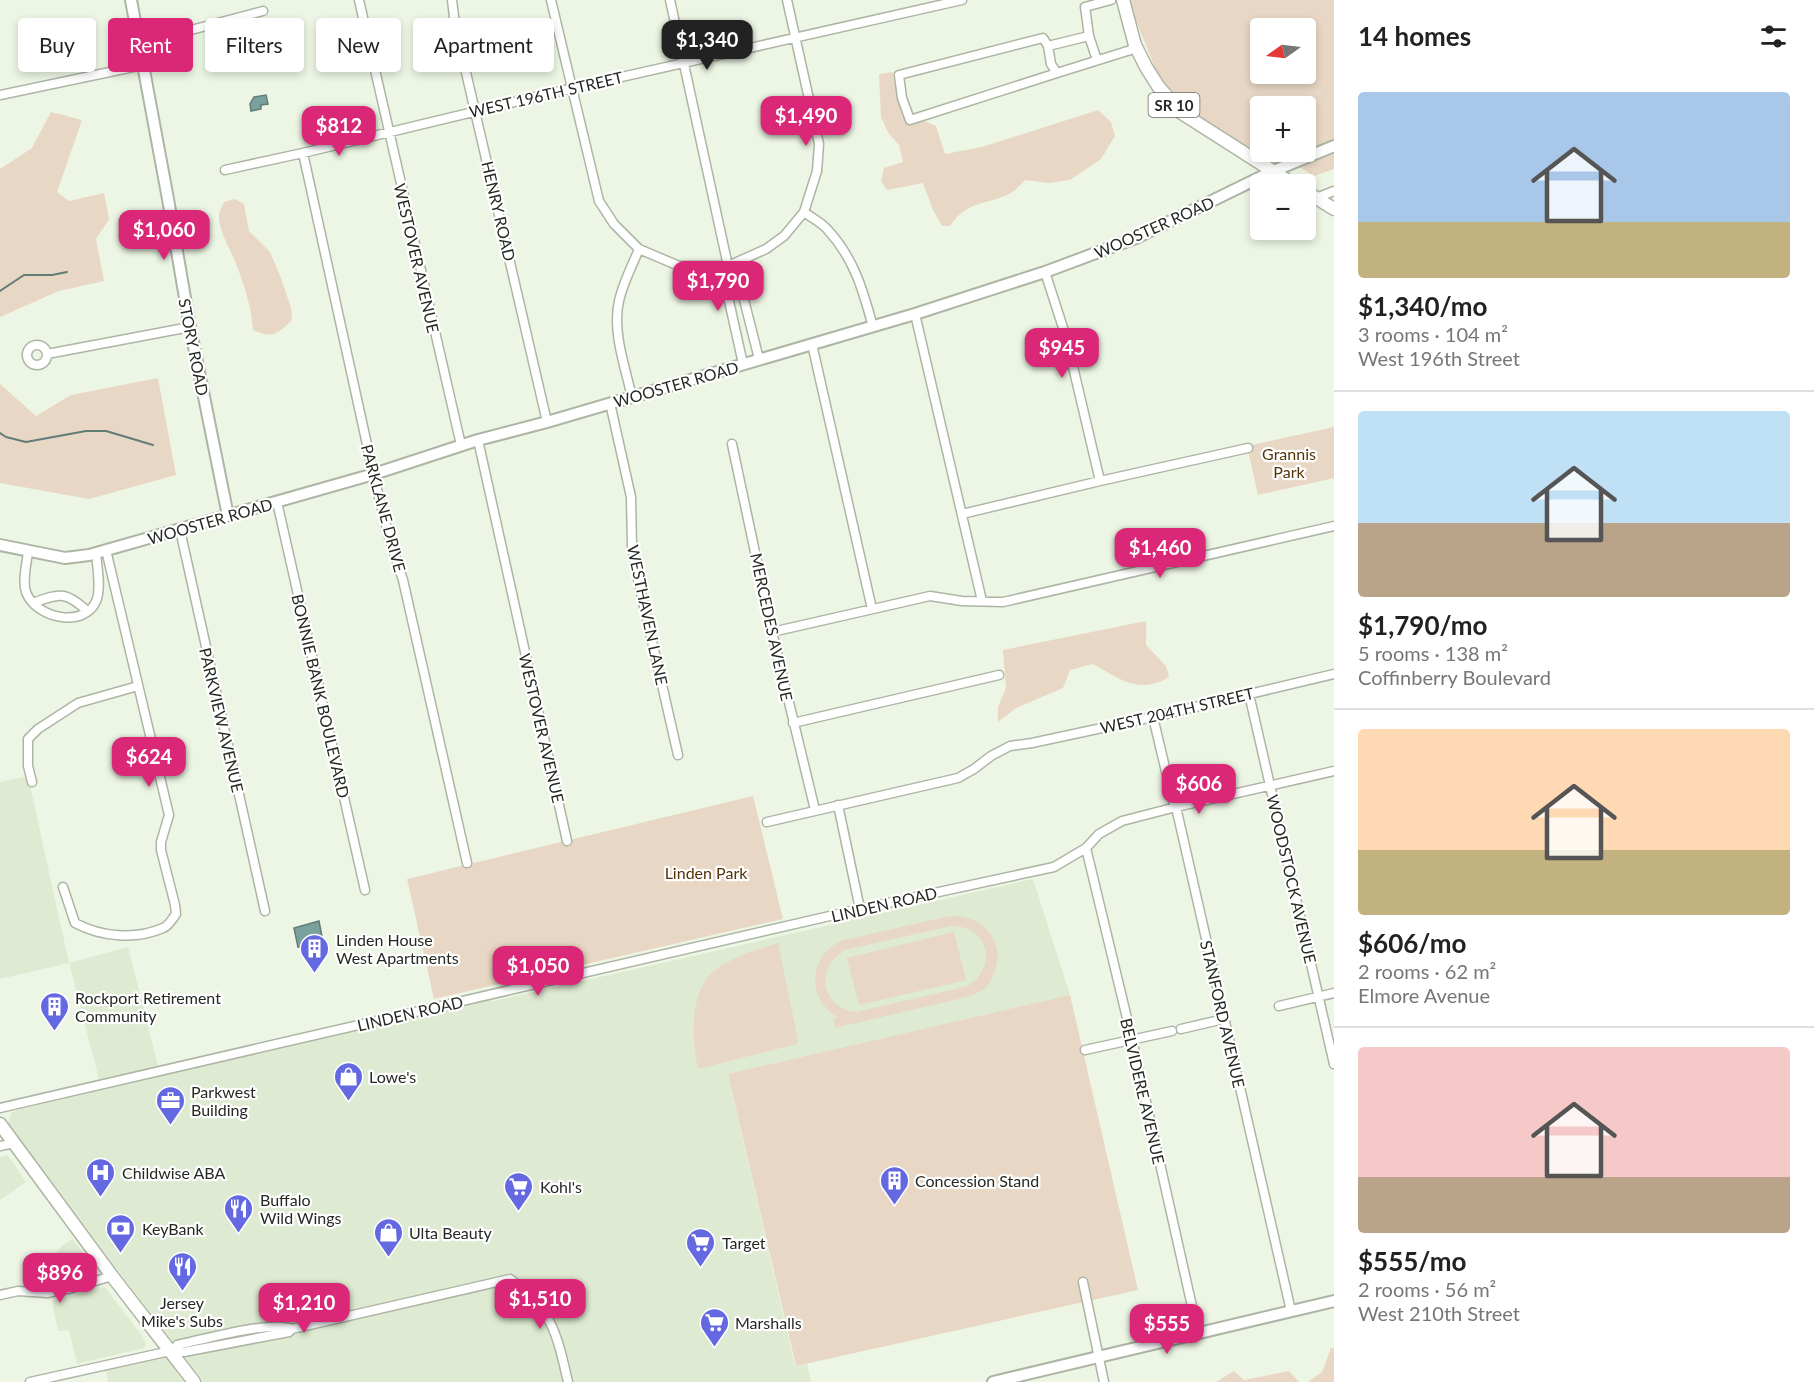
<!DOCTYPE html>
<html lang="en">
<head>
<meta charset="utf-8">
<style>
  body { margin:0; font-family:Lato,sans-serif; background:#f2f2f2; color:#222; height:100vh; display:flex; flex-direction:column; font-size:22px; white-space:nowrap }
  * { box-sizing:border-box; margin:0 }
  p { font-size:20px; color:#767676 }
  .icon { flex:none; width:33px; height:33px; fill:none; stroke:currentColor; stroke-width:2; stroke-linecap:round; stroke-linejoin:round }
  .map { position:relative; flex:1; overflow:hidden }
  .panel { display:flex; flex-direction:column; background:#fff; width:480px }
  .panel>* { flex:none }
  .banner { position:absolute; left:18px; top:18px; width:570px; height:54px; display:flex; gap:12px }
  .needle { width:39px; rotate:256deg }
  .buttons { position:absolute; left:1250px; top:18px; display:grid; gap:12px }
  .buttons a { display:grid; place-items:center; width:66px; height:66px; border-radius:6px; background:#fff; box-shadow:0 3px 9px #0003; font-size:30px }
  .price { position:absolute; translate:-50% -51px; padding:0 14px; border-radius:12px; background:#db2777; color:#fff; font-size:20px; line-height:39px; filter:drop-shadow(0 2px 3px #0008) }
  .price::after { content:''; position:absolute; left:50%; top:36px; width:18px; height:14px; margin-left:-9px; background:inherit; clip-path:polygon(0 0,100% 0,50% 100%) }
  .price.on { background:#222; color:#fff }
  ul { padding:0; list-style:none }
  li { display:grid; align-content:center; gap:12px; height:318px; padding:0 24px }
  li+li { border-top:2px solid #e0e0e0 }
  li span { display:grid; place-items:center; height:186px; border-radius:6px; color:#555 }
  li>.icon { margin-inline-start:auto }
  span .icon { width:108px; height:108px; fill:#fffc; stroke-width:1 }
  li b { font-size:26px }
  h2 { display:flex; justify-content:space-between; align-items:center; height:72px; padding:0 24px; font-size:26px }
  .chip { padding:0 21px; border-radius:6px; background:#fff; box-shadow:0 3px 9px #0003; font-size:21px; line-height:54px }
  .chip.on { background:#db2777; color:#fff }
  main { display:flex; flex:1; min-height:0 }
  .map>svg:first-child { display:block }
  .built { fill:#deead1 }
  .green { fill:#e8d7c4; fill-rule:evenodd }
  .water { fill:#7aa19d; stroke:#617d78; stroke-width:1.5 }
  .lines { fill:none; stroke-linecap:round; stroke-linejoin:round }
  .stream { stroke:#617d78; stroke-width:2 }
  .street-casing { stroke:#adb5a4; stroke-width:11 }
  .secondary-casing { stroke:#adb5a4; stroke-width:14 }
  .primary-casing { stroke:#adb5a4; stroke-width:15 }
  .street { stroke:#fff; stroke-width:8 }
  .secondary { stroke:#fff; stroke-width:10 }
  .primary { stroke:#fff; stroke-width:12 }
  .labels { text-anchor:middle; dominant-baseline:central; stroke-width:4.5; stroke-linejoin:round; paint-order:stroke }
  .shield { fill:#fff; stroke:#676965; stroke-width:1.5 }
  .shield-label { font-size:15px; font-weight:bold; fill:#262923 }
  .street-label { font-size:16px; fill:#262923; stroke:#fff }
  .park-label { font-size:16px; fill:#543306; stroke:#fff }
  .poi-label { font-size:16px; fill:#262923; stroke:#fff; text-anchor:start }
</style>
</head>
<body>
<main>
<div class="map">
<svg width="1334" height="1382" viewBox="0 0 1334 1382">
  <rect width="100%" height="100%" fill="#edf6e4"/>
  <path class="built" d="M28,776l41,187 59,-16 30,119 -59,13 -30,-116 -69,16v-197z
    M1033,879l37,116 -342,80 67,291 12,-2 4,18h-607l-63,-81 -133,-178 3,-10 6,-3 292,-69 179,-41 6,1z
    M6,1155l4,3 16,24 -26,18v-43z
    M73,1239l21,28 1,7 -5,7 -36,8 -23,1 -4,-18 27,-7 -2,-8 12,-13z
    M105,1287l37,49 4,8 -2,4 -67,16 -8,-34 -11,1 -6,-30z
    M165,1356l18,26h-75l-2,-13z"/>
  <path class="green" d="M1128,0h206v169l-20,7 -23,-14 -20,9 -106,-78zM1260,28h45v46h-45zM1260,106h45v46h-45z
    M893,72l2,14 11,35 16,-1 14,6 9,28 37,-7 116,-37 13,12 4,14 -14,23 -31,21 -21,3 -24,-3c-4,4 -9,10 -14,13 -24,13 -43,6 -61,33h-8l-9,-16 -10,-27 -36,7 -6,-9 3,-13 19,-6 -4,-17 -10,-11 -8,-17 -2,-43z
    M51,112l31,8 -25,72 12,9 35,-8 5,26 -13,20 8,42 -45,10 -59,26v-148l32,-21z
    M235,199l9,5 5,27 21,21 11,26 10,30 1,12c-15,14 -19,19 -39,10 -1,-22 -10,-49 -18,-69 -5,-12 -17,-32 -16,-45 0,-5 3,-9 5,-14z
    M158,378l18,97 -87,24 -89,-16v-99l36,32 35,-21z
    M1334,427v51l-76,17 -11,-49z
    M1146,621v24l20,21 3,10c-5,5 -10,6 -17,8 -22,5 -40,-10 -59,-20l-23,6 -7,18 -47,20 -18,14v-15l8,-19 -3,-38z
    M753,796l30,123 -349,80 -27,-120z
    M950,916c30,-2 56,23 45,54 -2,5 -4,12 -8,16 -4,4 -11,7 -16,10l-136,32 -2,-9 4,-2c-30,-19 -29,-59 3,-76zM951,926c37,-1 48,40 17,60l-111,26c-21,-1 -39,-22 -29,-44 3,-7 9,-12 16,-18z
    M954,932l12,48 -107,25 -12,-47z
    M778,943l20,97 -2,4 -98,25c-6,-29 -8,-66 9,-91 14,-18 50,-28 71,-35z
    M1070,995l68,295 -342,76 -68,-292z
    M1331,1348h3v34h-26l14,-10z
    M1234,1371l10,9 45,-9 10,11h-83z"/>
  <path class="water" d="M266,95l2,9 -7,1v4l-10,2 -1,-7 4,-7z
    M319,921l4,21 -25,5 -4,-19z"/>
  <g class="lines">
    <path class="stream" d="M0,291l24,-16h28l15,-3
      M0,433l6,4 20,5 60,-11h20l47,14"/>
    <defs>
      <path id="street" d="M359,0l102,445
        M452,0l3,25 92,397
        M551,0l48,201 15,23 25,25 40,17h49l38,-17 18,-13 20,-24 13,-41 2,-27 -32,-144
        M670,0l58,266 9,6 22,87
        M1089,36l-4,-29 26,-7
        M138,44l125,-33
        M1048,46l-5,-8 -144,37 3,23 8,22 147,-47
        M1097,60l-8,-24 -41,10 3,18 6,9 80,-25
        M0,95l143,-30
        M303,153l72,328 15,60 13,39 64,283
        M225,170l78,-17 261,-63 398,-90
        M1316,198l18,-7
        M804,212c8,6 17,10 23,17 27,29 36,61 46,98
        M728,266l-5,8 20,90
        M1045,272l21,65 34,144
        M915,314l67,287
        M812,344l60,265
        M27 355a10 10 0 1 1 20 0a10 10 0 1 1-20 0Z
        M47,354l143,-27
        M632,397c-7,-30 -20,-66 -13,-96 4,-18 13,-35 20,-52
        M610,403l21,94 1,49 5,29 41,180
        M478,440l89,401
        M732,444l40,188 43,178
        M277,502l88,388
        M962,514l138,-33 148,-33
        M180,530l85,381
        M28,551c-1,12 -6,30 -2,41 9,26 60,38 71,7 4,-14 0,-32 -1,-46
        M33,603c26,-10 33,-12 54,8
        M772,632l158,-36 32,5 41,1 331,-76
        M1249,694l85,370
        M1153,717l20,84 3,6 115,504
        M793,723l206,-48
        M32,782l-4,-16v-27l10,-10 40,-26 60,-17
        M838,805l22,104
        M767,822l191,-44 16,-9 17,-13 19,-10 22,-3 121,-26 181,-43
        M1086,848l46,191 66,294
        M63,887l12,36c26,14 61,17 88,5 6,-2 9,-9 13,-14l-1,-9 -14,-55v-8l8,-27 -63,-265
        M1279,1006l55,-13
        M1181,1029l43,-10
        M1085,1050l87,-19
        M0,1108l860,-199 194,-42 32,-19 13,-14 23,-13 54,-14 158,-36
        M0,1146l14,-3
        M1083,1282l21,100
        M0,1295l18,-4 29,2 25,-5 40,-12
        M292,1329l218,-50c42,30 47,55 58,103
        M30,1382l140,-31 5,-1 4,2h5l105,-20 3,-3c-20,-9 -91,11 -115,16l-2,5"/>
      <path id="secondary" d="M131,0l37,199 22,128 38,189
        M0,545l65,13 24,-3 285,-81 104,-34 69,-18 368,-108 130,-42 91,-34 135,-66 63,-26
        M993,1382l341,-81"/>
      <path id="primary" d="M1123,0l12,45 11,22 12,19 22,26 113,72
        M1305,191l29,18
        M0,1124l112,152 82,106"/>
    </defs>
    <use href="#street" class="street-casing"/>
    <use href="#secondary" class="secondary-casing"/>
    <use href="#primary" class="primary-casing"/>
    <use href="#street" class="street"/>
    <use href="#secondary" class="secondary"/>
    <use href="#primary" class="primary"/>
  </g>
  <defs>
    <symbol id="building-pin" viewBox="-11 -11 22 30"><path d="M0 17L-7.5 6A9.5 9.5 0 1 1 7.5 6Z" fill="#6469e2" stroke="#fff"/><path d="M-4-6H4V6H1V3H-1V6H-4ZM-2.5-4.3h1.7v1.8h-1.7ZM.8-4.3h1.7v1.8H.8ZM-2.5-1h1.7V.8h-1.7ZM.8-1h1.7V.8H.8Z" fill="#fff"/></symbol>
    <symbol id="shop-pin" viewBox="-11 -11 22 30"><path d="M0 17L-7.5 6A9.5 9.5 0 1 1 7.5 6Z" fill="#6469e2" stroke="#fff"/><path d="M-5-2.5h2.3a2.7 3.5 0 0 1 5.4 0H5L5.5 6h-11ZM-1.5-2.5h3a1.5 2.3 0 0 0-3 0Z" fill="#fff"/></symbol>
    <symbol id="office-pin" viewBox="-11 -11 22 30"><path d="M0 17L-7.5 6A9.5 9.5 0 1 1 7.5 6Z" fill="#6469e2" stroke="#fff"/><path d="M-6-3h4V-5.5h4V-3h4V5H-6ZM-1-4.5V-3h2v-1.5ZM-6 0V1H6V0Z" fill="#fff"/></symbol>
    <symbol id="hospital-pin" viewBox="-11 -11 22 30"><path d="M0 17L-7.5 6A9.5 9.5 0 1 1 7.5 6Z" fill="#6469e2" stroke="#fff"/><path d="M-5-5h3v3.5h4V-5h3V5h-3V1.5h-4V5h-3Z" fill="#fff"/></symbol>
    <symbol id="supermarket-pin" viewBox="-11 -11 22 30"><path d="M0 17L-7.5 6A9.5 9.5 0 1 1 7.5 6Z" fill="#6469e2" stroke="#fff"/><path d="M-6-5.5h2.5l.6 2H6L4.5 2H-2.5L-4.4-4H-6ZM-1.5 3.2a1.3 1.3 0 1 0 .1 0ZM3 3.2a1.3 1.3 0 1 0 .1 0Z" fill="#fff"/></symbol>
    <symbol id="restaurant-pin" viewBox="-11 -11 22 30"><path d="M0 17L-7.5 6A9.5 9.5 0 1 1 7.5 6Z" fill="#6469e2" stroke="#fff"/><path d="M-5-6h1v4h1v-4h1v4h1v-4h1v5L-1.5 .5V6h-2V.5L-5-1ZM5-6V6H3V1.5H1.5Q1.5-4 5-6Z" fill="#fff"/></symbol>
    <symbol id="bank-pin" viewBox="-11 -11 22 30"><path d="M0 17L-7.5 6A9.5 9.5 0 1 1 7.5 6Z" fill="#6469e2" stroke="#fff"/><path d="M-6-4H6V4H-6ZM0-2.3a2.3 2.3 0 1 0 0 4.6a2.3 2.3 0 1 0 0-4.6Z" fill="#fff"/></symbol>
  </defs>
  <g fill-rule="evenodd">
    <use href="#building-pin" x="298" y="932" width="33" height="45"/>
    <use href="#building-pin" x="38" y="990" width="33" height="45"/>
    <use href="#shop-pin" x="332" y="1060" width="33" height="45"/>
    <use href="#office-pin" x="154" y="1084" width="33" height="45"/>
    <use href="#hospital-pin" x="84" y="1156" width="33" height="45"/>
    <use href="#building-pin" x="878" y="1164" width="33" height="45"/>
    <use href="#supermarket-pin" x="502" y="1170" width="33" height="45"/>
    <use href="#restaurant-pin" x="222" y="1192" width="33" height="45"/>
    <use href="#bank-pin" x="104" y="1212" width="33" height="45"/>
    <use href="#shop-pin" x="372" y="1216" width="33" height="45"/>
    <use href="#supermarket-pin" x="684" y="1226" width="33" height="45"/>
    <use href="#restaurant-pin" x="166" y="1250" width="33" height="45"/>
    <use href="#supermarket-pin" x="698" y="1306" width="33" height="45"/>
  </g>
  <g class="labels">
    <rect class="shield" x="1148.5" y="93" width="51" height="24" rx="4.5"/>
    <g class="shield-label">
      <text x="1174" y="105">SR 10</text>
    </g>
    <g class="street-label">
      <text transform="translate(546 94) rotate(-13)">WEST 196TH STREET</text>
      <text transform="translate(499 211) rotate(77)">HENRY ROAD</text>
      <text transform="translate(1154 227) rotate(-24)">WOOSTER ROAD</text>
      <text transform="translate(417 258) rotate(77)">WESTOVER AVENUE</text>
      <text transform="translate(194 347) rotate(79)">STORY ROAD</text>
      <text transform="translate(676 384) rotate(-16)">WOOSTER ROAD</text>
      <text transform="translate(384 508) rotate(75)">PARKLANE DRIVE</text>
      <text transform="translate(210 521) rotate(-16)">WOOSTER ROAD</text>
      <text transform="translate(648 615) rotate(78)">WESTHAVEN LANE</text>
      <text transform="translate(772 627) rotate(78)">MERCEDES AVENUE</text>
      <text transform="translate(321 696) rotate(77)">BONNIE BANK BOULEVARD</text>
      <text transform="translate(1177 710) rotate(-13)">WEST 204TH STREET</text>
      <text transform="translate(222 720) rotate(77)">PARKVIEW AVENUE</text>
      <text transform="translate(542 728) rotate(77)">WESTOVER AVENUE</text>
      <text transform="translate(1292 879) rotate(77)">WOODSTOCK AVENUE</text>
      <text transform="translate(884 904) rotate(-13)">LINDEN ROAD</text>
      <text transform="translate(410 1013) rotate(-13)">LINDEN ROAD</text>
      <text transform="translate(1223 1014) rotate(77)">STANFORD AVENUE</text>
      <text transform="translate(1143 1091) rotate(77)">BELVIDERE AVENUE</text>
    </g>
    <g class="park-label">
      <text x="1289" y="453">Grannis<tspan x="1289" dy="18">Park</tspan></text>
      <text x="706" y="872">Linden Park</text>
    </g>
    <g class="poi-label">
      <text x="336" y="939">Linden House<tspan x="336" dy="18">West Apartments</tspan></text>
      <text x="75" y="997">Rockport Retirement<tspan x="75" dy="18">Community</tspan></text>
      <text x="369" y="1076">Lowe's</text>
      <text x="191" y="1091">Parkwest<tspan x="191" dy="18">Building</tspan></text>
      <text x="122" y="1172">Childwise ABA</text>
      <text x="915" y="1180">Concession Stand</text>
      <text x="540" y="1186">Kohl's</text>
      <text x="260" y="1199">Buffalo<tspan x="260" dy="18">Wild Wings</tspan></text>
      <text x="142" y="1228">KeyBank</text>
      <text x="409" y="1232">Ulta Beauty</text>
      <text x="722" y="1242">Target</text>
      <text x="182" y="1302" text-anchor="middle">Jersey<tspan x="182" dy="18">Mike's Subs</tspan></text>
      <text x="735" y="1322">Marshalls</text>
    </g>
  </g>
</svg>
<div class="buttons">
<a><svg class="needle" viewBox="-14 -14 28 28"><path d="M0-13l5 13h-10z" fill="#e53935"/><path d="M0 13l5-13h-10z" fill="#767676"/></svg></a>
<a>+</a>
<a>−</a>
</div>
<b class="price on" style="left:707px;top:71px">$1,340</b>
<b class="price" style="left:806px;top:147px">$1,490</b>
<b class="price" style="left:339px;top:157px">$812</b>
<b class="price" style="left:164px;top:261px">$1,060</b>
<b class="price" style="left:718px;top:312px">$1,790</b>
<b class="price" style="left:1062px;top:379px">$945</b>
<b class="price" style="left:1160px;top:579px">$1,460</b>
<b class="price" style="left:149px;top:788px">$624</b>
<b class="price" style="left:1199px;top:815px">$606</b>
<b class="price" style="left:538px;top:997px">$1,050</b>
<b class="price" style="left:60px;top:1304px">$896</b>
<b class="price" style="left:540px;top:1330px">$1,510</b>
<b class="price" style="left:304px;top:1334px">$1,210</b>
<b class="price" style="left:1167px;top:1355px">$555</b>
<div class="banner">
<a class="chip">Buy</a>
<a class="chip on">Rent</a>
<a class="chip">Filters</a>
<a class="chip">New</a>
<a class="chip">Apartment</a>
</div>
</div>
<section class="panel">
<h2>14 homes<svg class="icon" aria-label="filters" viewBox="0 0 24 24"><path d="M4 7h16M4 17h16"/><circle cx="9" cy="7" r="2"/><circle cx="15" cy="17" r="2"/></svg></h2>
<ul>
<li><span style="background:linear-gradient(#a9c7e8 70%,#c2b280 0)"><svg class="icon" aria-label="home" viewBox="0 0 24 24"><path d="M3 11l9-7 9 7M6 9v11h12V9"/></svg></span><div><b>$1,340/mo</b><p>3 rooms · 104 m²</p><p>West 196th Street</p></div></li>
<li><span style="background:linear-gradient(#bfe0f5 60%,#b9a48a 0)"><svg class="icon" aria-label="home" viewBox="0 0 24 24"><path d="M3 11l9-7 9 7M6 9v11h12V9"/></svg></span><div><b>$1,790/mo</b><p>5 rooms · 138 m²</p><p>Coffinberry Boulevard</p></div></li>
<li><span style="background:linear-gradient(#ffd9b3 65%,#c2b280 0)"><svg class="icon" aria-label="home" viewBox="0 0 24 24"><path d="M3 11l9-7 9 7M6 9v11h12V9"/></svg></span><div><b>$606/mo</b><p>2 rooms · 62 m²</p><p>Elmore Avenue</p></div></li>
<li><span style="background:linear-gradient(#f6c9c9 70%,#b9a48a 0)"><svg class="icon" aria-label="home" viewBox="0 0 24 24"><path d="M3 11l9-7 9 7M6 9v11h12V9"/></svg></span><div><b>$555/mo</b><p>2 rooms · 56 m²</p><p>West 210th Street</p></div></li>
</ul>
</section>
</main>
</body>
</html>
